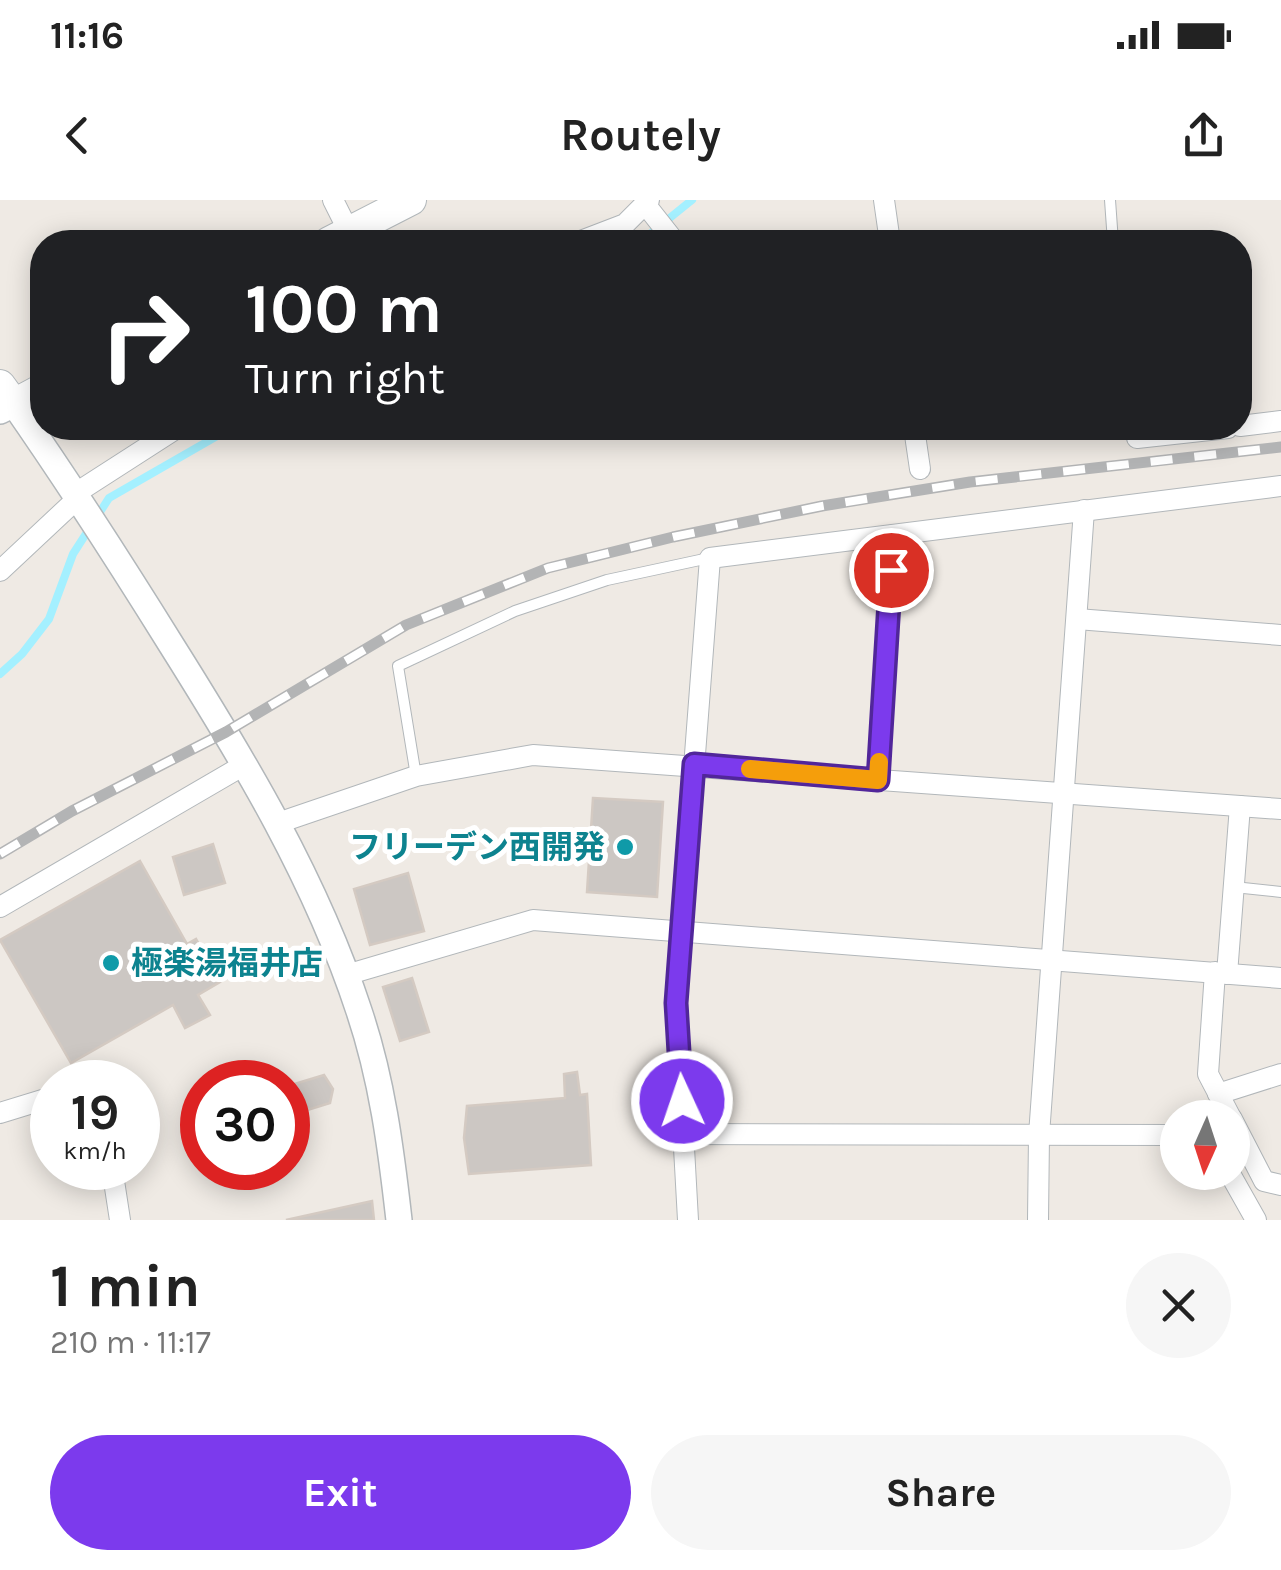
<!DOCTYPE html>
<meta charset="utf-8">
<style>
body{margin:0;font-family:Karla,"Noto Sans JP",sans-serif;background:#f6f6f6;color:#222;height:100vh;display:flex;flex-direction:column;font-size:38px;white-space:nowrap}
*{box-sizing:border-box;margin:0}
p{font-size:32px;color:#767676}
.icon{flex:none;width:55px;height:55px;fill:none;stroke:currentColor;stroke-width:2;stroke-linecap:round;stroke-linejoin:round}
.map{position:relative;height:1020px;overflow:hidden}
.sheet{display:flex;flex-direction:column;background:#fff;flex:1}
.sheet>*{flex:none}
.top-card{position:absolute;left:30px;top:30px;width:1222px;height:210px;border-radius:40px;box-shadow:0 5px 25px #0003;background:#202124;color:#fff;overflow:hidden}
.needle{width:65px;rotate:183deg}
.fabs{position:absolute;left:1160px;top:900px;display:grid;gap:20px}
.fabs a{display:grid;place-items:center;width:90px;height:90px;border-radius:50%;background:#fff;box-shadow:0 5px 25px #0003;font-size:50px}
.speed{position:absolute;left:30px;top:860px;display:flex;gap:20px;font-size:50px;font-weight:700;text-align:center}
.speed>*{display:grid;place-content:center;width:130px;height:130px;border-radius:50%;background:#fff;box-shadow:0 5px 25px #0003;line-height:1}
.speed small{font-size:25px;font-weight:400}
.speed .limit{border:15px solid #d22;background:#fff;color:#111}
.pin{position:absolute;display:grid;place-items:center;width:85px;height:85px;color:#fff;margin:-42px;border:5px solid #fff;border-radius:50%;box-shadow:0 2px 10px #0007}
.me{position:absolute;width:110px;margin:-55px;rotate:357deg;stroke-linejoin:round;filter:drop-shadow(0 0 8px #0008)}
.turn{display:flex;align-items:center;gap:35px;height:210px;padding:0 50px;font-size:45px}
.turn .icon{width:130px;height:130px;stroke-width:2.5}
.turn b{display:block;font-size:70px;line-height:85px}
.round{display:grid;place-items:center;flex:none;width:105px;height:105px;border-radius:52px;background:#f6f6f6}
.overview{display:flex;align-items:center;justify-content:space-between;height:170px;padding:0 50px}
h1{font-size:60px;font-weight:700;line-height:75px}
.action{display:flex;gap:20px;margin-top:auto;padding:20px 50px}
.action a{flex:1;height:115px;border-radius:60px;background:#7c3aed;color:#fff;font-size:40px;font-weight:700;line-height:115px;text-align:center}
.action a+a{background:#f6f6f6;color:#222}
.status{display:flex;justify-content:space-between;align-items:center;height:70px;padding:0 50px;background:#fff;direction:ltr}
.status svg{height:28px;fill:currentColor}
header{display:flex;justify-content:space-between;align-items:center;height:130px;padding:0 50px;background:#fff;font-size:45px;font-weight:700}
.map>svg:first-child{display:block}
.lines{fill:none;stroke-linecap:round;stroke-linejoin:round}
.stream{stroke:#a4f0ff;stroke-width:8}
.building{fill:#ccc7c3;stroke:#d4cac2;stroke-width:2.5}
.service-casing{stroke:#b2b7ba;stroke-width:12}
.minor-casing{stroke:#b2b7ba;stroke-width:22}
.tertiary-casing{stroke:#b2b7ba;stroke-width:28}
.secondary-casing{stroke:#b3b9bc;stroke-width:32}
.service{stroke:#fff;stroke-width:10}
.minor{stroke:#fff;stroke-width:20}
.tertiary{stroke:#fff;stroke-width:25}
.secondary{stroke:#fff;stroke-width:30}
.rail-casing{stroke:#b3b4b5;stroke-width:11}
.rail{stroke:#fff;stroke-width:8;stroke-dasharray:22;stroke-linecap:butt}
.route-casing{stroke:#51269a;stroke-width:25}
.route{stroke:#7c3aed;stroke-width:18}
.slow{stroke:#f59e0b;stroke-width:18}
.culture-dot{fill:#0f9aa8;stroke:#fff;stroke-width:4}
.labels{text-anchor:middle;stroke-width:10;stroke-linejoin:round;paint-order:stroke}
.culture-label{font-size:32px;font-weight:bold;fill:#0d838f;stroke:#fff;text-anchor:end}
</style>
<div class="status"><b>11:16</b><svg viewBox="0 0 49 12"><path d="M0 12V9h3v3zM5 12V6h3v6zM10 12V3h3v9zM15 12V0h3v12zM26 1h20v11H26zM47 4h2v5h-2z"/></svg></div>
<header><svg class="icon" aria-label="back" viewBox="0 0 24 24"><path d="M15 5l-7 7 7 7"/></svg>Routely<svg class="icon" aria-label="share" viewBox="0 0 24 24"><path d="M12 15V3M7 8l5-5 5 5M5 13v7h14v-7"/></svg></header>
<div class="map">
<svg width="1281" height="1020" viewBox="0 0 1281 1020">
<rect width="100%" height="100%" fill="#efeae4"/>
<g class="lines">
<g class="stream">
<polyline points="640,42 692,0"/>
<polyline points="0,474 22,454 49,419 73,354 109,298 231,228"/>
</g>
</g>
<g class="building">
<polygon points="593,598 663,602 657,697 587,692"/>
<polygon points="213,644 225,683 184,695 173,657"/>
<polygon points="140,661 187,744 196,739 220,782 198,795 210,815 185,828 173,805 71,863 0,740"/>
<polygon points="408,673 424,731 370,745 354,689"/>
<polygon points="412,778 429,832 400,841 383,787"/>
<polygon points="577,872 580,895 587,894 591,965 469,974 464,938 467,906 565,898 564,874"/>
<polygon points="324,875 333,889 330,903 288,916 288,886"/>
<polygon points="372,1001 374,1020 286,1020"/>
</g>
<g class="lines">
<g class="service-casing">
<g id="service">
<polyline points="1110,0 1113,42"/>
<polyline points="416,576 398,466 515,411 607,380 709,358"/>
<polyline points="1234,687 1281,692"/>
</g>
</g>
<g class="minor-casing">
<g id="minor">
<polyline points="333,0 349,32"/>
<polyline points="884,0 890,42"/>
<polyline points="645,4 675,42"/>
<polyline points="578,42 625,24 649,0"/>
<polyline points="1240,226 1281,221"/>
<polyline points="914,228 920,269"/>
<polyline points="1136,228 1137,238 1228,228"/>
<polyline points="76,293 177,228"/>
<polyline points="0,371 79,297"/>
<polyline points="1077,419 1281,435"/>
<polyline points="878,580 893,335"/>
<polyline points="278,623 416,576 533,555 1281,609"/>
<polyline points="0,707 244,565"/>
<polyline points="1215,772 1208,874 1231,918"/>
<polyline points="1227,774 1240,606"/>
<polyline points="346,775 533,720 1281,778"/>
<polyline points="1218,894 1281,874"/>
<polyline points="0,913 52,897"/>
<polyline points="1232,919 1264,981 1281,985"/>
<polyline points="683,934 1178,935"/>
<polyline points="112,968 120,1020"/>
<polyline points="1229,972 1256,1020"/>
<polyline points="688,1020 676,803 710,358 1281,286"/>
<polyline points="1038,1020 1039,935 1084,310"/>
</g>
</g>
<g class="tertiary-casing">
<path id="tertiary" d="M 0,211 L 14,204 C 69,283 121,364 172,446 C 245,562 316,680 359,811 C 382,879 391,949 399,1020"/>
</g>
<g class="secondary-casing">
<g id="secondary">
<polyline points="329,42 411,0"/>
<polyline points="0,185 14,204 42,189"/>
</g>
</g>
<use href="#service" class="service"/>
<use href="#minor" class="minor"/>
<use href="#tertiary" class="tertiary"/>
<use href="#secondary" class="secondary"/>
<g class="rail-casing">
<polyline id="rail" points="0,654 72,611 226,532 406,425 548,368 673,337 822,306 970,282 1281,247"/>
</g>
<use href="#rail" class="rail"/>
</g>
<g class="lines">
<g class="route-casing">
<polyline id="route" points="682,901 676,803 694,564 878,580 891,370"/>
</g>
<use href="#route" class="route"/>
<polyline class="slow" points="750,569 878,580 879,562"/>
</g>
<g class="culture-dot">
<circle cx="625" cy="647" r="10"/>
<circle cx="111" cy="763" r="10"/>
</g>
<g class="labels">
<g class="culture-label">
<text x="605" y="658">フリーデン西開発</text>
<text x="131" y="774" text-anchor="start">極楽湯福井店</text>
</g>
</g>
</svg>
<div class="fabs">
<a><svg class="needle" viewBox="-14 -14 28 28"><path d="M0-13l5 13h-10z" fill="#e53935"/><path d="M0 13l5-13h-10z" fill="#767676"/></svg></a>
</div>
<div class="speed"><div>19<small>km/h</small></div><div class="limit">30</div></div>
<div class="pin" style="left:891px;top:370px;background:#d93025"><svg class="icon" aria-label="arrive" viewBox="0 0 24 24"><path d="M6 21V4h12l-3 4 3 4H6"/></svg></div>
<svg class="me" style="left:682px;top:901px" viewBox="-20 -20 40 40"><circle r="17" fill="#7c3aed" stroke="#fff" stroke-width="3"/><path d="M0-11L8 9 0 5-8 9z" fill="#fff"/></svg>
<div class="top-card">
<div class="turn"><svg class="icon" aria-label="right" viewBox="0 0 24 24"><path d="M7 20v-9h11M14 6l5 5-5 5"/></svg><div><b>100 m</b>Turn right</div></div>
</div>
</div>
<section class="sheet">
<div class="overview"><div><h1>1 min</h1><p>210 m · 11:17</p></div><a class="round"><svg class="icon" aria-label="close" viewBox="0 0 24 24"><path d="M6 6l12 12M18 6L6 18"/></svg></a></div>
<div class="action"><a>Exit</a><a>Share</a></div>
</section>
